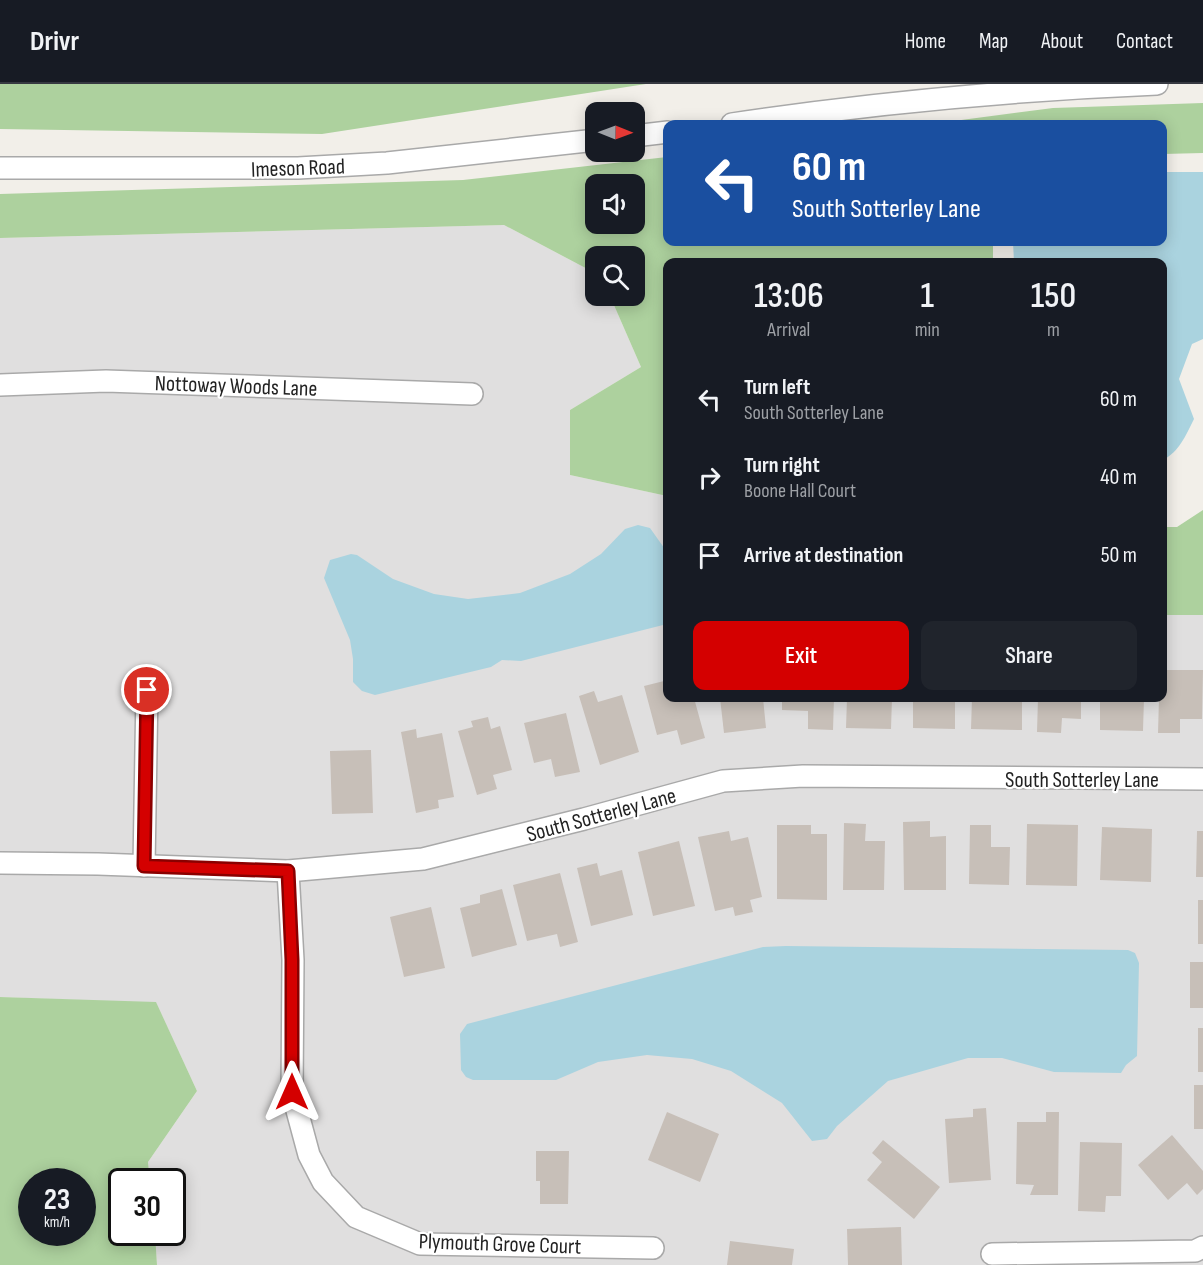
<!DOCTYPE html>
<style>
body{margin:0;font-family:"Sofia Sans Condensed",sans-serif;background:#20242c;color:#f1f3f6;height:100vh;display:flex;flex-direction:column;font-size:22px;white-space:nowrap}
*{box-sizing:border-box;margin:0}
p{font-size:20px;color:#9ea1a6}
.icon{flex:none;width:33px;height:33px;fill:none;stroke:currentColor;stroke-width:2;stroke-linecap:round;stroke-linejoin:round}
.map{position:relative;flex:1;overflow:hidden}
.details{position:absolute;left:663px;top:174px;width:504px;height:444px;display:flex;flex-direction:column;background:#171b24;border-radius:12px;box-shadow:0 3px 15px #0003}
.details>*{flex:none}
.banner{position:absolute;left:663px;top:36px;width:504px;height:126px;border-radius:12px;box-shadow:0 3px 15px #0003;background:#1a4fa0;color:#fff;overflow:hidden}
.needle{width:39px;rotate:91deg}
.buttons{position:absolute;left:585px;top:18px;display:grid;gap:12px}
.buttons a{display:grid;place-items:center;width:60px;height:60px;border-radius:12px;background:#171b24;box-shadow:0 3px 15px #0003;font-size:30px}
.speed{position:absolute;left:18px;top:1084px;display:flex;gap:12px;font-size:30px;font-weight:700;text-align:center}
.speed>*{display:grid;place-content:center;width:78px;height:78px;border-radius:50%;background:#171b24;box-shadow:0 3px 15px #0003;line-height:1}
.speed small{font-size:15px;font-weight:400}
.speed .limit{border:3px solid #111;border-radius:9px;background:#fff;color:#111}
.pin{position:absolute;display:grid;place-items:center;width:51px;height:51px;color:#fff;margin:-26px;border:3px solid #fff;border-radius:50%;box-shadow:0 2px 6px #0007}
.me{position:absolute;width:66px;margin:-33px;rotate:0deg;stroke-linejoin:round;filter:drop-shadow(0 0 4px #0008)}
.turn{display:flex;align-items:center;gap:21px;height:126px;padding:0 30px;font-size:27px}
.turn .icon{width:78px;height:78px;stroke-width:2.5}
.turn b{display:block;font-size:42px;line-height:51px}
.eta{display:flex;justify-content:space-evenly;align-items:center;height:102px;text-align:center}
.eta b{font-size:36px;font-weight:600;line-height:42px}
.primary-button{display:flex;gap:12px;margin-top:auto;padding:12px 30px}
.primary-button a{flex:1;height:69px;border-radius:12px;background:#d40000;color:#fff;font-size:24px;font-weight:600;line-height:69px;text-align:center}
.primary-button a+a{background:#20242c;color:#f1f3f6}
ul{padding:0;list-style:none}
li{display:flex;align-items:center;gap:18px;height:78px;padding:0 30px}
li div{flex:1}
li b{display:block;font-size:22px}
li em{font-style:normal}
header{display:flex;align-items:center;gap:36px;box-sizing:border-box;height:84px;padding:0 30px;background:#171b24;border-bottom:2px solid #363941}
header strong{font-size:28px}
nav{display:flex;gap:33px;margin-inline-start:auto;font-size:21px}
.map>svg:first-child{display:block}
.residential{fill:#e0dfdf}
.forest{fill:#add19e;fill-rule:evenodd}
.water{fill:#aad3df}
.building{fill:#c7bfb8}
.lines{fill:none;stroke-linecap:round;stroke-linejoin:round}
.street-casing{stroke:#a9a9a9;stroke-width:24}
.street{stroke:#fff;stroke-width:21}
.route-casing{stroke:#8a0000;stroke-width:15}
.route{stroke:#d40000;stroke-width:10}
.labels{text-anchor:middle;stroke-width:4.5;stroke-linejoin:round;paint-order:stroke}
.street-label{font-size:22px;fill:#222;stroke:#fff}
</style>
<header>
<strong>Drivr</strong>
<nav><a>Home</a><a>Map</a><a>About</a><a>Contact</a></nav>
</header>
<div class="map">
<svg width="1203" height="1181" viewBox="0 0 1203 1181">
<rect width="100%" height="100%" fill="#f2efe9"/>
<polygon class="residential" points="504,141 595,189 596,212 610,212 641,283 570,326 570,391 667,412 668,614 1162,614 1163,531 1203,531 1203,1181 157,1181 155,1149 172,1149 172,1098 150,1098 148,1078 197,1007 156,919 0,913 0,154"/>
<g class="forest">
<polygon points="0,0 646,0 322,50 0,45"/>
<polygon points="1203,19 1203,69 1163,70 1162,40 931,40 1053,24"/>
<path d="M 667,73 L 668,158 L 993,158 L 993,178 L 668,178 L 667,412 L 570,391 L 570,326 L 641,283 L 610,212 L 634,212 L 634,172 L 596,172 L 595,189 L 504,141 L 0,154 L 0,110 L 463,96 ZM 596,100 L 634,100 L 634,140 L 596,140 Z"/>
<polygon points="1203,426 1203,531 1163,531 1163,443 1177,443"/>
<path d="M 0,913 L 156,918 L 197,1007 L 148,1078 L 150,1098 L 122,1098 L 122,1149 L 155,1149 L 157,1181 L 0,1181 ZM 32,1098 L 82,1098 L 82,1149 L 32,1149 Z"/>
</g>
<g class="water">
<path d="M 1163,88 L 1203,88 L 1203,255 L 1192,260 L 1179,295 L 1194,335 C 1186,351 1179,368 1163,376 L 1162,178 L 1014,178 L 1013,158 L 1162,158 Z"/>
<polygon points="638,441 650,444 667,468 667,540 521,577 502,576 491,583 375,611 362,607 353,598 353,575 350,556 324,494 330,476 351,470 357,471 393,495 434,510 468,515 520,509 570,490 601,470 625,445"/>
<polygon points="786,862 1128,866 1135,869 1139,879 1137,972 1126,981 1121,989 1054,988 1002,974 968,974 888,997 837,1042 827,1055 812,1057 782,1019 731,987 692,975 647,971 598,978 556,996 473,996 466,993 461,986 460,950 467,940 763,863"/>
</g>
<g class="building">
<polygon points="1162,586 1203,586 1202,635 1180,635 1180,649 1158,649 1159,614 1162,614"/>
<polygon points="668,596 668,614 694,614 705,654 681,661 677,646 657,651 644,602"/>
<polygon points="594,607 598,618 622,611 639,668 600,681 579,612"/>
<polygon points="720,614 763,614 766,644 724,649"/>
<polygon points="782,614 834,614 833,646 808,645 808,627 782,626"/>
<polygon points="847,614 892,614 891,645 846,644"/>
<polygon points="913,614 955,614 955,645 913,644"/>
<polygon points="972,614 1022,614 1022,646 971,645"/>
<polygon points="1038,614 1081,614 1081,635 1062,634 1061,649 1037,648"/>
<polygon points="1100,614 1144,614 1143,647 1100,646"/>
<polygon points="566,629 580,688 555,693 551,675 534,679 524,639"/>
<polygon points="488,633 491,645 500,642 512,686 493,691 497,705 477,711 458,647 473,643 471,637"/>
<polygon points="416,645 417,654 442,649 454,713 438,716 439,724 416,729 401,648"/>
<polygon points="371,666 373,729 332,730 330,667"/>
<polygon points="930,737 930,753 946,752 946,806 904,806 903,738"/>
<polygon points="844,739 866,740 865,757 885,757 884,806 843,806"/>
<polygon points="1027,740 1078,741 1077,802 1026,801"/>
<polygon points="777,741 811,741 811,750 827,750 827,816 777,815"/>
<polygon points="970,741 991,741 991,763 1010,763 1009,801 969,800"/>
<polygon points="1102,743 1152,745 1151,798 1100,796"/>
<polygon points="729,747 731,757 748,753 762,813 750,816 753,828 735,832 733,823 715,827 698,753"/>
<polygon points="1197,747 1203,747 1203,793 1196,793"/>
<polygon points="679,757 695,822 653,832 638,768"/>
<polygon points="597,779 600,792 622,786 633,831 591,842 577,784"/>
<polygon points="560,789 578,858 560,863 557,850 527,857 513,801"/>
<polygon points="502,805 517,861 472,873 460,824 480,819 480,811"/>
<rect x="1198" y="816" width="5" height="44"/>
<polygon points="431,823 445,884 404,893 390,833"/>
<rect x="1190" y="878" width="13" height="46"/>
<rect x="1198" y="944" width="5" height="44"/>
<rect x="1194" y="1001" width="9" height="44"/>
<polygon points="986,1024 991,1096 949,1099 945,1035 973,1033 973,1025"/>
<polygon points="667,1028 719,1050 700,1098 648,1076"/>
<polygon points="1046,1028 1059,1028 1058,1111 1030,1111 1034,1101 1016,1100 1017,1038 1046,1038"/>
<polygon points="1172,1051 1203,1087 1203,1105 1197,1111 1187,1099 1168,1116 1138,1081"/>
<polygon points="883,1056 940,1103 914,1135 867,1096 882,1078 872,1069"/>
<polygon points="1080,1058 1122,1059 1121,1112 1106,1112 1105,1128 1078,1127"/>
<polygon points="536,1067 569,1067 568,1120 540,1120 540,1097 536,1097"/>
<polygon points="901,1143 902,1181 848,1181 847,1145"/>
<polygon points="730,1157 794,1165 792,1181 727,1181"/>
</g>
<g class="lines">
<g class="street-casing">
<g id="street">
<path d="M 732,40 C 873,19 1014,6 1157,0"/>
<polyline points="634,52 668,48"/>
<polyline points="0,84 298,84 387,79 596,56"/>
<polyline points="0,301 106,297 472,310"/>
<polyline points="0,779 98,780 288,787 423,775 584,735 723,697 803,692 1203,695"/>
<polyline points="144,782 147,606"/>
<polyline points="288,787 293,876 292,1008 309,1071 323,1098 356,1133 420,1160 653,1164"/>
<polyline points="992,1170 1195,1167 1203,1163"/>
</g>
</g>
<use href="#street" class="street"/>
</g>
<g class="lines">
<g class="route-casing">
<polyline id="route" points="147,606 144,782 288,787 292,876 292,1008"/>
</g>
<use href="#route" class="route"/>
</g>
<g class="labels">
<g class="street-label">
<text transform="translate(298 83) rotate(-2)" y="8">Imeson Road</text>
<text transform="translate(236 301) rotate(2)" y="8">Nottoway Woods Lane</text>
<text x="1082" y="703">South Sotterley Lane</text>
<text transform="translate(601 730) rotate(-15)" y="8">South Sotterley Lane</text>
<text transform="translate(500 1159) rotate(2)" y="8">Plymouth Grove Court</text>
</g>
</g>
</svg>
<div class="buttons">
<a><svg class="needle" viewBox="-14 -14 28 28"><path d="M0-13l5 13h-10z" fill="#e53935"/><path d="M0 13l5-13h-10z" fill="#9ea1a6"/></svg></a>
<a><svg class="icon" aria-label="sound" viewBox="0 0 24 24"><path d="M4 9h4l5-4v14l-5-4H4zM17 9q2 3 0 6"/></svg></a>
<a><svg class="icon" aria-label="search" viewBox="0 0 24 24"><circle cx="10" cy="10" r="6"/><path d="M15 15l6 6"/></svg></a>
</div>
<div class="speed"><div>23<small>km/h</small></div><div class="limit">30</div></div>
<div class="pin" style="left:147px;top:606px;background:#d93025"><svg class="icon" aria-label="arrive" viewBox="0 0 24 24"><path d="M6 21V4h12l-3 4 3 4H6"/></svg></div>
<svg class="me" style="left:292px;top:1008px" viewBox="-20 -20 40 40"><path d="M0-17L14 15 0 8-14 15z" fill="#d40000" stroke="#fff" stroke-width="4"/></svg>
<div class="banner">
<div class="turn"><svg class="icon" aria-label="left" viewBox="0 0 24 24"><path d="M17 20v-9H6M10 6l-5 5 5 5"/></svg><div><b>60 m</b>South Sotterley Lane</div></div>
</div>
<section class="details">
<div class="eta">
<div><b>13:06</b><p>Arrival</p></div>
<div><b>1</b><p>min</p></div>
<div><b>150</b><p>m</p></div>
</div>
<ul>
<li><svg class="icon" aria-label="left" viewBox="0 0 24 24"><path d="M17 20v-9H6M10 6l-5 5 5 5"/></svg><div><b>Turn left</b><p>South Sotterley Lane</p></div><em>60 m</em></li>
<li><svg class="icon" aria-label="right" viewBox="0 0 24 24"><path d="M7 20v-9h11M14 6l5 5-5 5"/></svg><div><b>Turn right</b><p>Boone Hall Court</p></div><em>40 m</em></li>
<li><svg class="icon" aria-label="arrive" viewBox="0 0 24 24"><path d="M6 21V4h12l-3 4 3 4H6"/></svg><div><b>Arrive at destination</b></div><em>50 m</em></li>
</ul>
<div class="primary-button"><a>Exit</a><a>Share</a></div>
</section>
</div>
